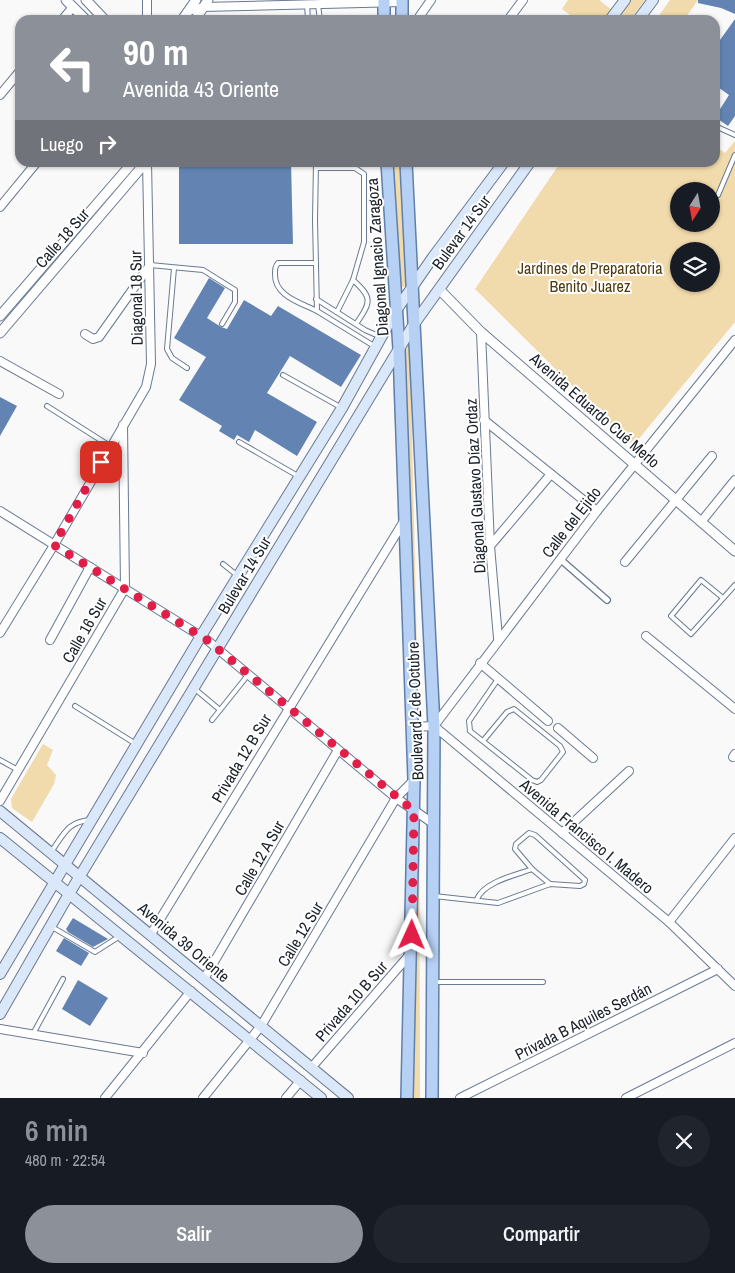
<!DOCTYPE html>
<html lang="es">
<meta charset="utf-8">
<style>
body{margin:0;font-family:"Archivo Narrow",sans-serif;background:#20242c;color:#f1f3f6;height:100vh;display:flex;flex-direction:column;font-size:19px;white-space:nowrap}
*{box-sizing:border-box;margin:0}
p{font-size:16px;color:#9ea1a6}
.icon{flex:none;width:28px;height:28px;fill:none;stroke:currentColor;stroke-width:2;stroke-linecap:round;stroke-linejoin:round}
.map{position:relative;height:1098px;overflow:hidden}
.panel{display:flex;flex-direction:column;background:#171b24;flex:1}
.panel>*{flex:none}
.top-card{position:absolute;left:15px;top:15px;width:705px;height:152px;border-radius:15px;box-shadow:0 1px 4px #0004;background:#8c9099;color:#fff;overflow:hidden}
.needle{width:32px;rotate:191deg}
.fabs{position:absolute;left:670px;top:182px;display:grid;gap:10px}
.fabs a{display:grid;place-items:center;width:50px;height:50px;border-radius:50%;background:#171b24;box-shadow:0 1px 4px #0004;font-size:25px}
.pin{position:absolute;display:grid;place-items:center;width:42px;height:42px;color:#fff;margin:-21px;border-radius:10px;box-shadow:0 2px 8px #0006}
.me{position:absolute;width:55px;margin:-28px;rotate:1deg;stroke-linejoin:round;filter:drop-shadow(0 0 4px #0008)}
.turn{display:flex;align-items:center;gap:18px;height:105px;padding:0 25px;font-size:22px}
.turn .icon{width:65px;height:65px;stroke-width:2.5}
.turn b{display:block;font-size:35px;line-height:42px}
.then{display:flex;align-items:center;height:48px;padding:0 25px;background:#0003;gap:10px;font-size:19px}
.round{display:grid;place-items:center;flex:none;width:52px;height:52px;border-radius:26px;background:#20242c}
.summary{display:flex;align-items:center;justify-content:space-between;height:85px;padding:0 25px}
h1{font-size:30px;font-weight:600;line-height:38px;color:#8c9099}
.action{display:flex;gap:10px;margin-top:auto;padding:10px 25px}
.action a{flex:1;height:58px;border-radius:30px;background:#8c9099;color:#fff;font-size:20px;font-weight:600;line-height:58px;text-align:center}
.action a+a{background:#20242c;color:#f1f3f6}
.map>svg:first-child{display:block}
.green{fill:#f1daab;fill-rule:evenodd}
.building{fill:#6384b3}
.lines{fill:none;stroke-linecap:round;stroke-linejoin:round}
.service-casing{stroke:#697a92;stroke-width:6}
.pedestrian-casing{stroke:#697a92;stroke-width:8}
.minor-casing{stroke:#697a92;stroke-width:10}
.tertiary-casing{stroke:#697a92;stroke-width:11}
.secondary-casing{stroke:#697a92;stroke-width:12}
.primary-casing{stroke:#607fa9;stroke-width:14}
.service{stroke:#fff;stroke-width:4}
.pedestrian{stroke:#fff;stroke-width:5.5}
.minor{stroke:#fff;stroke-width:8}
.tertiary{stroke:#fff;stroke-width:9}
.secondary{stroke:#dbe8fa;stroke-width:10}
.primary{stroke:#b7d1f5;stroke-width:11}
.route{stroke:#e11d48;stroke-width:9;stroke-dasharray:0 16.2}
.labels{text-anchor:middle;stroke-width:4;stroke-linejoin:round;paint-order:stroke}
.street-label{font-size:16px;fill:#192029;stroke:#fff}
.park-label{font-size:16px;fill:#4e3b0d;stroke:#fff}
</style>
<div class="map">
<svg width="735" height="1098" viewBox="0 0 735 1098">
<rect width="100%" height="100%" fill="#f9f9f9"/>
<g class="green">
<polygon points="568,0 599,0 612,10 604,20 577,20 562,9"/>
<polygon points="631,0 645,0 630,20 616,20"/>
<polygon points="670,0 698,0 684,20 656,20"/>
<path d="M 735,141 L 735,322 L 633,446 L 475,289 L 560,163 L 715,162 L 715,146 L 725,153 ZM 679,191 L 711,191 L 711,224 L 679,224 ZM 679,251 L 711,251 L 711,284 L 679,284 Z"/>
<polygon points="393,163 404,163 407,285 398,289"/>
<polygon points="410,342 418,701 407,701 393,385 395,359"/>
<polygon points="407,720 419,720 420,1098 409,1098"/>
<polygon points="43,744 53,750 47,765 56,775 54,784 32,822 12,808 11,799"/>
</g>
<g class="building">
<polygon points="698,0 735,0 735,14 721,8 698,3"/>
<polygon points="735,19 735,116 728,126 715,117 729,95 715,85 715,47"/>
<polygon points="179,162 291,162 293,244 179,244"/>
<polygon points="209,278 225,288 207,318 221,327 227,329 244,300 271,316 278,306 361,355 341,387 290,356 267,393 317,422 297,456 255,430 249,442 237,435 234,440 219,431 222,426 179,400 206,357 174,338"/>
<polygon points="0,397 17,406 0,436"/>
<polygon points="73,918 108,939 93,947 68,932 66,929"/>
<polygon points="64,938 89,953 81,966 56,951"/>
<polygon points="78,980 108,998 90,1026 62,1009"/>
</g>
<g class="lines">
<g class="service-casing">
<g id="service">
<polyline points="307,4 308,20"/>
<polyline points="318,5 320,20"/>
<polyline points="715,126 735,135"/>
<polyline points="316,162 315,220 317,311 374,346"/>
<polyline points="316,168 355,168 364,174 364,242 353,280 337,312"/>
<polyline points="718,195 735,155"/>
<path d="M 315,263 L 278,263 C 275,267 275,269 275,274 C 274,296 301,303 317,311"/>
<polyline points="150,265 203,270 235,290 235,302 222,324"/>
<polyline points="174,268 167,349 172,358 187,368"/>
<path d="M 353,280 C 373,298 371,302 356,324"/>
<polyline points="316,299 365,330 381,337"/>
<polyline points="283,375 342,408"/>
<polyline points="47,406 110,446"/>
<polyline points="239,442 298,476"/>
<polyline points="223,564 238,576"/>
<polyline points="723,598 701,580 671,616 691,634 735,585"/>
<polyline points="195,689 220,710"/>
<polyline points="75,706 136,744"/>
<polyline points="212,720 248,675"/>
<polyline points="483,741 507,712 514,709 560,746 563,752 541,780 537,782 532,780 470,731 469,721 498,679"/>
<polyline points="0,760 18,770"/>
<path d="M 51,852 C 64,834 68,821 91,820"/>
<polyline points="532,869 550,884"/>
<path d="M 434,896 L 498,903 L 550,884 L 580,886 L 584,884 L 585,880 L 535,835 L 529,833 L 516,844 L 515,849 L 532,869 C 516,875 484,882 477,899"/>
<polyline points="52,927 95,952 120,936"/>
<polyline points="435,982 543,982"/>
<polyline points="33,1034 63,979"/>
</g>
</g>
<g class="pedestrian-casing">
<polyline id="pedestrian" points="560,559 607,600"/>
</g>
<g class="minor-casing">
<g id="minor">
<polyline points="147,0 147,20"/>
<polyline points="189,11 203,7 402,2"/>
<polyline points="62,20 73,7"/>
<polyline points="417,20 431,0"/>
<polyline points="508,20 523,0"/>
<polyline points="0,95 20,71"/>
<polyline points="0,207 37,162"/>
<polyline points="481,332 490,546 498,638"/>
<polyline points="85,334 93,339 99,337 150,265"/>
<polyline points="0,361 59,394"/>
<polyline points="484,420 597,511"/>
<polyline points="0,511 207,640 396,798 434,824"/>
<polyline points="701,522 735,480"/>
<polyline points="490,546 551,474"/>
<polyline points="625,562 712,456"/>
<polyline points="0,633 54,545 146,387 151,364 147,162"/>
<polyline points="646,636 735,709"/>
<polyline points="50,640 90,567"/>
<polyline points="480,663 548,721"/>
<polyline points="434,726 597,511 735,340"/>
<polyline points="412,727 434,726 669,922 735,986"/>
<polyline points="558,728 593,758"/>
<polyline points="733,757 735,754"/>
<polyline points="0,801 125,588 123,425"/>
<polyline points="562,833 629,771"/>
<polyline points="669,922 735,838"/>
<polyline points="151,934 404,521"/>
<polyline points="204,979 338,750"/>
<polyline points="0,1029 143,1053"/>
<polyline points="312,1067 411,953"/>
<polyline points="105,1098 191,991"/>
<polyline points="203,1098 261,1026 396,798 414,780"/>
<polyline points="286,1098 301,1080"/>
<polyline points="460,1098 718,969"/>
<polyline points="626,1098 735,1043"/>
</g>
</g>
<g class="tertiary-casing">
<g id="tertiary">
<polyline points="66,0 86,20"/>
<polyline points="86,0 105,20"/>
<polyline points="182,20 196,0"/>
<polyline points="195,20 208,0"/>
<polyline points="439,289 481,332 735,551"/>
<polyline points="0,316 133,162"/>
<polyline points="0,333 146,162"/>
</g>
</g>
<g class="secondary-casing">
<g id="secondary">
<polyline points="610,20 625,0"/>
<polyline points="638,20 653,0"/>
<polyline points="0,811 348,1098"/>
<polyline points="0,838 321,1098"/>
<polyline points="0,974 201,636 342,408 395,312 433,257 504,162"/>
<polyline points="0,1014 69,894 414,324 530,162"/>
</g>
</g>
<g class="primary-casing">
<g id="primary">
<polyline points="384,0 384,20"/>
<polyline points="402,0 402,20"/>
<polyline points="387,162 399,349 414,780 407,1098"/>
<polyline points="406,162 434,726 432,1098"/>
</g>
</g>
<use href="#service" class="service"/>
<use href="#pedestrian" class="pedestrian"/>
<use href="#minor" class="minor"/>
<use href="#tertiary" class="tertiary"/>
<use href="#secondary" class="secondary"/>
<use href="#primary" class="primary"/>
</g>
<g class="lines">
<polyline class="route" points="101,462 54,545 207,640 414,811 412,935"/>
</g>
<g class="labels">
<g class="street-label">
<text transform="translate(461 232) rotate(-54)" y="6">Bulevar 14 Sur</text>
<text transform="translate(62 238) rotate(-49)" y="6">Calle 18 Sur</text>
<text transform="translate(377 257) rotate(-94)" y="6">Diagonal Ignacio Zaragoza</text>
<text transform="translate(136 298) rotate(-91)" y="6">Diagonal 18 Sur</text>
<text transform="translate(595 410) rotate(41)" y="6">Avenida Eduardo Cué Merlo</text>
<text transform="translate(475 486) rotate(-93)" y="6">Diagonal Gustavo Díaz Ordaz</text>
<text transform="translate(571 522) rotate(-52)" y="6">Calle del Ejido</text>
<text transform="translate(244 575) rotate(-59)" y="6">Bulevar 14 Sur</text>
<text transform="translate(84 630) rotate(-60)" y="6">Calle 16 Sur</text>
<text transform="translate(415 711) rotate(-92)" y="6">Boulevard 2 de Octubre</text>
<text transform="translate(241 758) rotate(-59)" y="6">Privada 12 B Sur</text>
<text transform="translate(587 836) rotate(40)" y="6">Avenida Francisco I. Madero</text>
<text transform="translate(259 858) rotate(-60)" y="6">Calle 12 A Sur</text>
<text transform="translate(300 934) rotate(-59)" y="6">Calle 12 Sur</text>
<text transform="translate(184 942) rotate(40)" y="6">Avenida 39 Oriente</text>
<text transform="translate(351 1001) rotate(-49)" y="6">Privada 10 B Sur</text>
<text transform="translate(583 1021) rotate(-27)" y="6">Privada B Aquiles Serdán</text>
</g>
<g class="park-label">
<text x="590" y="274">Jardines de Preparatoria<tspan x="590" dy="18">Benito Juarez</tspan></text>
</g>
</g>
</svg>
<div class="fabs">
<a><svg class="needle" viewBox="-14 -14 28 28"><path d="M0-13l5 13h-10z" fill="#e53935"/><path d="M0 13l5-13h-10z" fill="#9ea1a6"/></svg></a>
<a><svg class="icon" aria-label="layers" viewBox="0 0 24 24"><path d="M12 4l9 5-9 5-9-5zM3 14l9 5 9-5"/></svg></a>
</div>
<div class="pin" style="left:101px;top:462px;background:#d93025"><svg class="icon" aria-label="arrive" viewBox="0 0 24 24"><path d="M6 21V4h12l-3 4 3 4H6"/></svg></div>
<svg class="me" style="left:412px;top:935px" viewBox="-20 -20 40 40"><path d="M0-17L14 15 0 8-14 15z" fill="#e11d48" stroke="#fff" stroke-width="4"/></svg>
<div class="top-card">
<div class="turn"><svg class="icon" aria-label="left" viewBox="0 0 24 24"><path d="M17 20v-9H6M10 6l-5 5 5 5"/></svg><div><b>90 m</b>Avenida 43 Oriente</div></div>
<div class="then">Luego<svg class="icon" aria-label="right" viewBox="0 0 24 24"><path d="M7 20v-9h11M14 6l5 5-5 5"/></svg></div>
</div>
</div>
<section class="panel">
<div class="summary"><div><h1>6 min</h1><p>480 m · 22:54</p></div><a class="round"><svg class="icon" aria-label="close" viewBox="0 0 24 24"><path d="M6 6l12 12M18 6L6 18"/></svg></a></div>
<div class="action"><a>Salir</a><a>Compartir</a></div>
</section>
